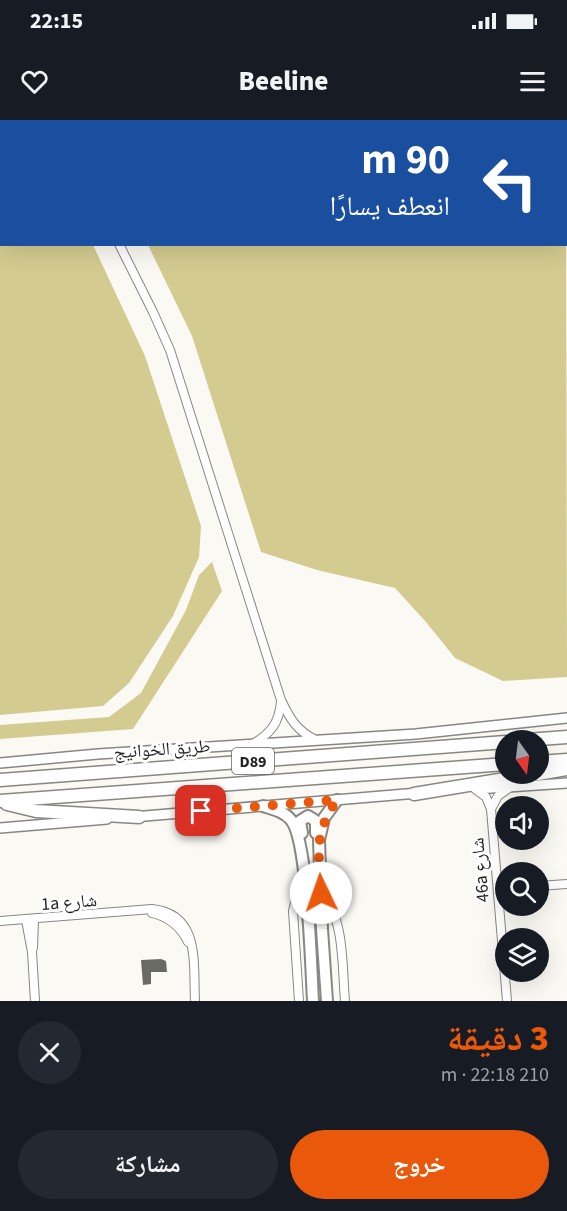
<!DOCTYPE html>
<html lang="ar">
<meta charset="utf-8">
<style>
body{margin:0;font-family:"Source Sans 3","Noto Naskh Arabic",sans-serif;background:#242831;color:#f1f3f6;direction:rtl;height:100vh;display:flex;flex-direction:column;font-size:22px;white-space:nowrap}
*{box-sizing:border-box;margin:0}
p{font-size:20px;color:#9ea1a6}
.icon{flex:none;width:33px;height:33px;fill:none;stroke:currentColor;stroke-width:2;stroke-linecap:round;stroke-linejoin:round}
.map{position:relative;height:881px;overflow:hidden;direction:ltr}
.side{display:flex;flex-direction:column;background:#171b24;flex:1}
.side>*{flex:none}
.guide{position:absolute;left:0px;top:0px;width:567px;height:126px;box-shadow:0 6px 24px #0002;direction:rtl;background:#1a4fa0;color:#fff;overflow:hidden}
.needle{width:39px;rotate:166deg}
.buttons{position:absolute;left:495px;top:610px;display:grid;gap:12px}
.buttons a{display:grid;place-items:center;width:54px;height:54px;border-radius:50%;background:#171b24;box-shadow:0 6px 24px #0002;font-size:30px}
.pin{position:absolute;display:grid;place-items:center;width:51px;height:51px;color:#fff;margin:-26px;border-radius:12px;box-shadow:0 3px 9px #0006}
.me{position:absolute;width:66px;margin:-33px;rotate:357deg;stroke-linejoin:round;filter:drop-shadow(0 0 4px #0008)}
.turn{display:flex;align-items:center;gap:21px;height:126px;padding:0 18px;font-size:27px}
.turn .icon{width:78px;height:78px;stroke-width:2.5}
.turn b{display:block;font-size:42px;line-height:51px}
.round{display:grid;place-items:center;flex:none;width:63px;height:63px;border-radius:32px;background:#242831}
.summary{display:flex;align-items:center;justify-content:space-between;height:102px;padding:0 18px}
h1{font-size:36px;font-weight:800;line-height:45px;color:#ea580c}
.action{display:flex;gap:12px;margin-top:auto;padding:12px 18px}
.action a{flex:1;height:69px;border-radius:36px;background:#ea580c;color:#fff;font-size:24px;font-weight:800;line-height:69px;text-align:center}
.action a+a{background:#242831;color:#f1f3f6}
.status{display:flex;justify-content:space-between;align-items:center;height:42px;padding:0 30px;background:#171b24;direction:ltr}
.status svg{height:16px;fill:currentColor}
header{display:flex;justify-content:space-between;align-items:center;height:78px;padding:0 18px;background:#171b24;font-size:27px;font-weight:800}
.map>svg:first-child{display:block}
.green{fill:#d4cb90}
.building{fill:#6a6a65}
.lines{fill:none;stroke-linecap:round;stroke-linejoin:round}
.minor-casing{stroke:#888783;stroke-width:10}
.tertiary-casing{stroke:#888783;stroke-width:12}
.secondary-casing{stroke:#888783;stroke-width:14}
.trunk-casing{stroke:#888783;stroke-width:15}
.minor{stroke:#fff;stroke-width:8}
.tertiary{stroke:#fff;stroke-width:9}
.secondary{stroke:#fff;stroke-width:10}
.trunk{stroke:#fff;stroke-width:12}
.route{stroke:#ea580c;stroke-width:10;stroke-dasharray:0 18}
.labels{text-anchor:middle;stroke-width:6;stroke-linejoin:round;paint-order:stroke}
.shield{fill:#fff;stroke:#656564;stroke-width:1.5}
.shield-label{font-size:16px;font-weight:bold;fill:#232321}
.street-label{font-size:18px;fill:#232321;stroke:#fff}
</style>
<div class="status"><b>22:15</b><svg viewBox="0 0 49 12"><path d="M0 12V9h3v3zM5 12V6h3v6zM10 12V3h3v9zM15 12V0h3v12zM26 1h20v11H26zM47 4h2v5h-2z"/></svg></div>
<header><svg class="icon" aria-label="menu" viewBox="0 0 24 24"><path d="M4 6h16M4 12h16M4 18h16"/></svg>Beeline<svg class="icon" aria-label="heart" viewBox="0 0 24 24"><path d="M12 20l-8-8c-3-5 5-10 8-4 3-6 11-1 8 4z"/></svg></header>
<div class="map">
<svg width="567" height="881" viewBox="0 0 567 881">
<rect width="100%" height="100%" fill="#faf9f4"/>
<g class="green">
<polygon points="0,0 28,1 2,2 2,124 93,125 145,236 201,406 199,437 173,496 129,563 103,586 0,595"/>
<polygon points="84,0 545,0 545,1 85,2"/>
<polygon points="566,77 567,557 503,561 455,538 426,502 395,468 317,450 261,432 192,216 148,125 566,124"/>
<polygon points="212,442 222,471 133,609 0,619 0,605 109,597 141,573 186,490 199,455"/>
</g>
<polygon class="building" points="161,839 166,841 167,852 151,852 151,864 143,865 141,840"/>
<g class="lines">
<g class="minor-casing">
<g id="minor">
<polyline points="55,0 55,2"/>
<path d="M 119,124 L 153,192 L 170,230 L 281,580 C 290,599 297,611 316,620"/>
<path d="M 253,624 C 271,613 279,603 281,582"/>
<polyline points="475,669 486,677 491,689 507,881"/>
<polyline points="491,689 498,676 509,668"/>
<polyline points="538,766 567,764"/>
<path d="M 321,773 C 345,797 342,848 345,881"/>
<path d="M 152,793 C 169,797 181,807 188,822"/>
<polyline points="26,800 32,832 35,881"/>
<path d="M 0,801 L 152,789 C 201,794 193,844 195,881"/>
<polyline points="33,828 34,799"/>
<polyline points="299,881 293,791 296,779 305,764"/>
</g>
</g>
<g class="tertiary-casing">
<g id="tertiary">
<polyline points="0,643 98,634 416,614 567,598"/>
<polyline points="477,669 567,663"/>
<polyline points="133,697 418,673"/>
<polyline points="0,708 107,699"/>
</g>
</g>
<g class="secondary-casing">
<g id="secondary">
<path d="M 263,686 C 272,689 284,691 291,700 C 308,720 311,848 313,881"/>
<polyline points="302,713 300,701 308,696 316,701 316,713"/>
<polyline points="327,881 322,809 319,720 324,698 337,680"/>
</g>
</g>
<g class="trunk-casing">
<g id="trunk">
<polyline points="513,621 567,617"/>
<polyline points="538,642 567,640"/>
<polyline points="538,654 567,649"/>
<polyline points="0,660 506,622"/>
<polyline points="414,674 535,654"/>
<polyline points="0,681 506,644"/>
<polyline points="7,684 36,691 139,697"/>
</g>
</g>
<use href="#minor" class="minor"/>
<use href="#tertiary" class="tertiary"/>
<use href="#secondary" class="secondary"/>
<use href="#trunk" class="trunk"/>
</g>
<g class="lines">
<path class="route" d="M 201,691 L 337,680 C 313,715 319,733 321,773"/>
</g>
<g class="labels">
<rect class="shield" x="232" y="628" width="42" height="26" rx="4.5"/>
<g class="shield-label">
<text x="253" y="647">D89</text>
</g>
<g class="street-label">
<text transform="translate(162 629) rotate(-4)" y="6">طريق الخوانيج</text>
<text transform="translate(480 750) rotate(-95)" y="6">46a شارع</text>
<text transform="translate(69 782) rotate(-4)" y="6">1a شارع</text>
</g>
</g>
</svg>
<div class="buttons">
<a><svg class="needle" viewBox="-14 -14 28 28"><path d="M0-13l5 13h-10z" fill="#e53935"/><path d="M0 13l5-13h-10z" fill="#9ea1a6"/></svg></a>
<a><svg class="icon" aria-label="sound" viewBox="0 0 24 24"><path d="M4 9h4l5-4v14l-5-4H4zM17 9q2 3 0 6"/></svg></a>
<a><svg class="icon" aria-label="search" viewBox="0 0 24 24"><circle cx="10" cy="10" r="6"/><path d="M15 15l6 6"/></svg></a>
<a><svg class="icon" aria-label="layers" viewBox="0 0 24 24"><path d="M12 4l9 5-9 5-9-5zM3 14l9 5 9-5"/></svg></a>
</div>
<div class="pin" style="left:201px;top:691px;background:#d93025"><svg class="icon" aria-label="arrive" viewBox="0 0 24 24"><path d="M6 21V4h12l-3 4 3 4H6"/></svg></div>
<svg class="me" style="left:321px;top:773px" viewBox="-20 -20 40 40"><circle r="19" fill="#fff"/><path d="M0-13L10 11 0 6-10 11z" fill="#ea580c"/></svg>
<div class="guide">
<div class="turn"><svg class="icon" aria-label="left" viewBox="0 0 24 24"><path d="M17 20v-9H6M10 6l-5 5 5 5"/></svg><div><b>90 m</b>انعطف يسارًا</div></div>
</div>
</div>
<section class="side">
<div class="summary"><div><h1>3 دقيقة</h1><p>210 m · 22:18</p></div><a class="round"><svg class="icon" aria-label="close" viewBox="0 0 24 24"><path d="M6 6l12 12M18 6L6 18"/></svg></a></div>
<div class="action"><a>خروج</a><a>مشاركة</a></div>
</section>
